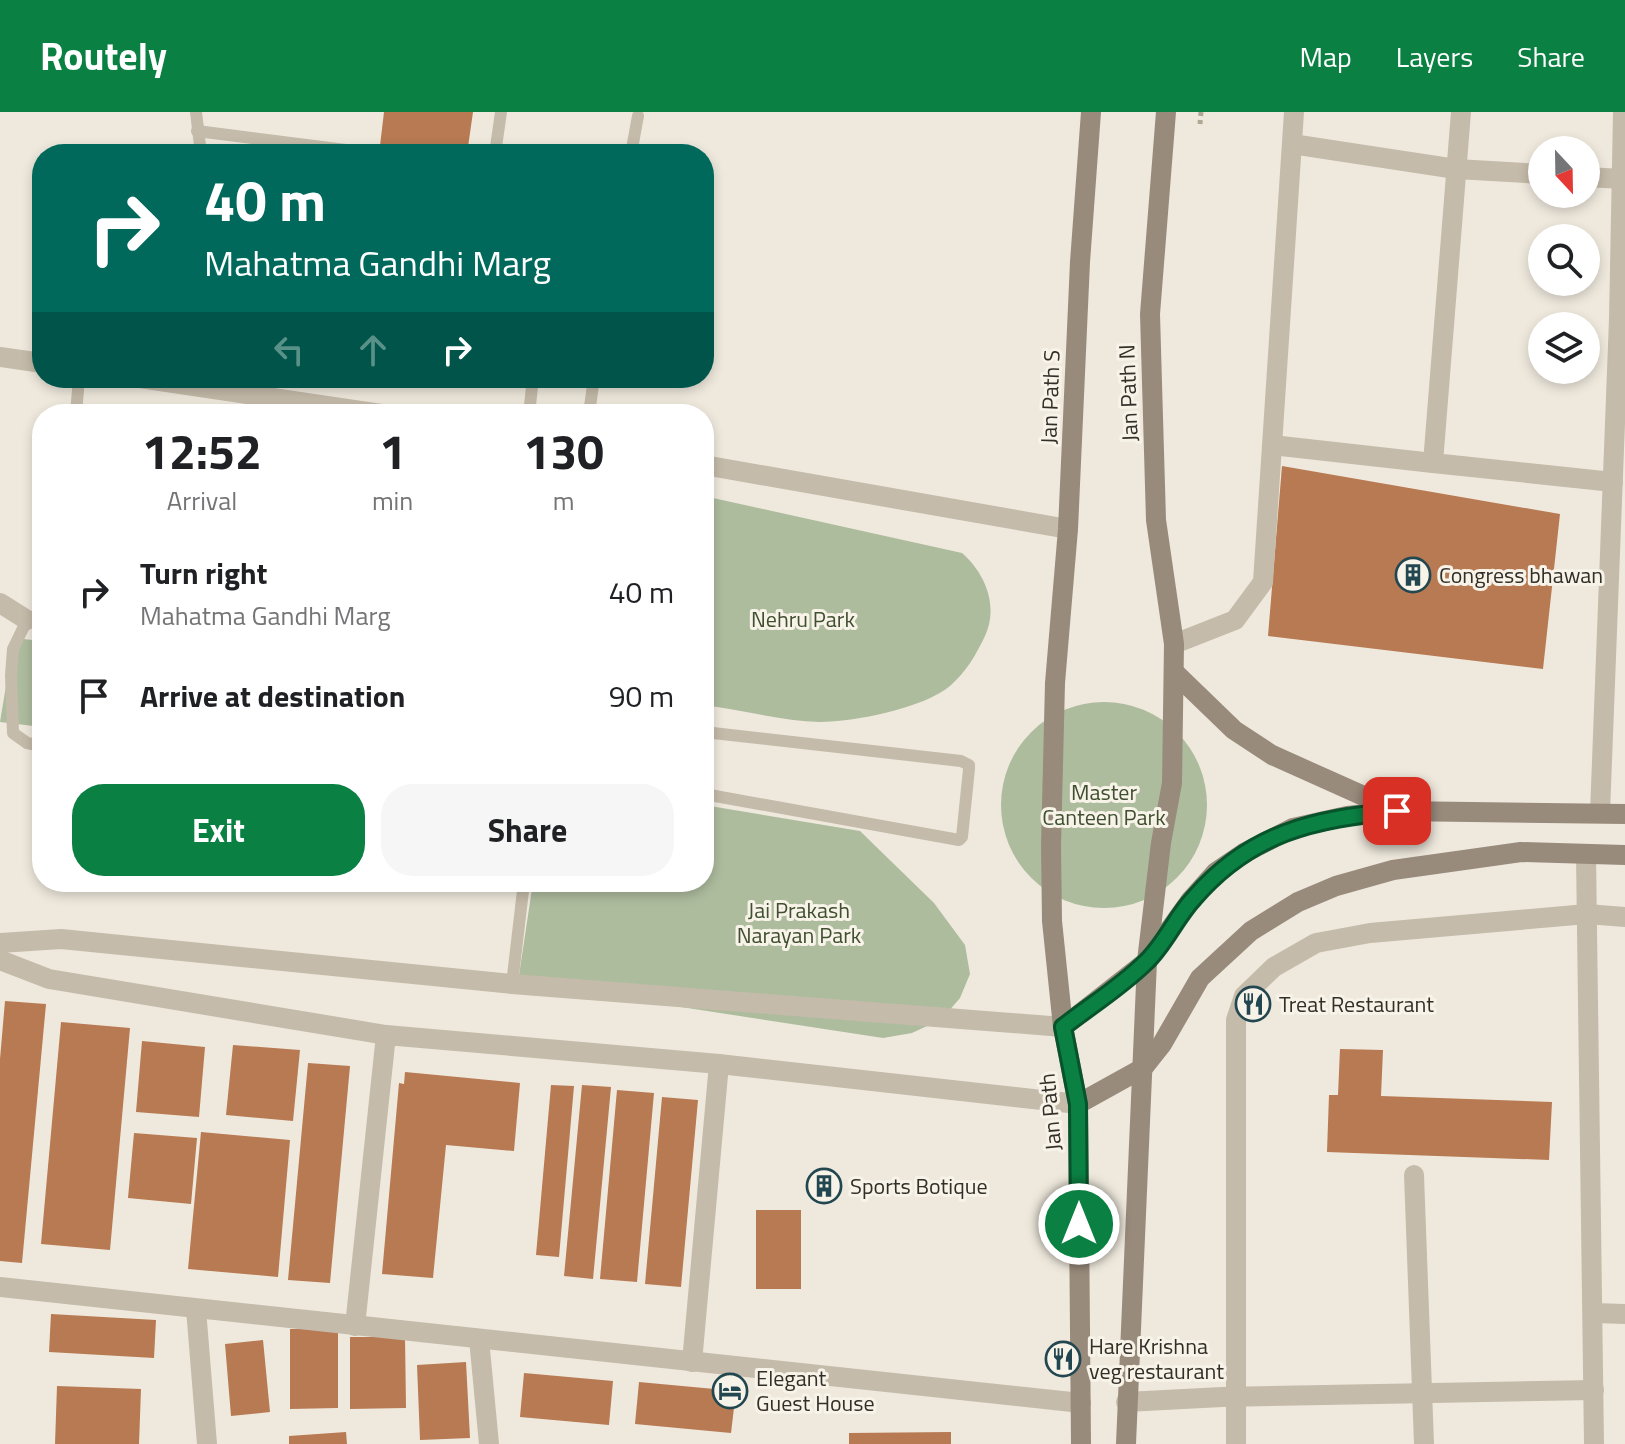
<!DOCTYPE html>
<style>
body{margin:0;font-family:"Titillium Web",sans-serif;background:#f6f6f6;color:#202124;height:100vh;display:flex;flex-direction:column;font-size:30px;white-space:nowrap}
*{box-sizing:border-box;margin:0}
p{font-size:26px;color:#757577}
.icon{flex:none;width:44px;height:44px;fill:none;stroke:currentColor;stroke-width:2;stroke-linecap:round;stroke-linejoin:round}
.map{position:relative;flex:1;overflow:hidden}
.drawer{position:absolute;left:32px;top:292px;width:682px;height:488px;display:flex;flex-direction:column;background:#fff;border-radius:32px;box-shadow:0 4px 12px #0003}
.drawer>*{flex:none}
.guide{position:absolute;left:32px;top:32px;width:682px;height:244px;border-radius:32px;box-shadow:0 4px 12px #0003;background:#00695c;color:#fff;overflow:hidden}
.needle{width:52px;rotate:158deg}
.buttons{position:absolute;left:1528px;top:24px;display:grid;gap:16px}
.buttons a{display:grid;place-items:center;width:72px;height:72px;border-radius:50%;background:#fff;box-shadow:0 4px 12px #0003;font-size:40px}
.pin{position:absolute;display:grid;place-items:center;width:68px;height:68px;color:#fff;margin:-34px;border-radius:16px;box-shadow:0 4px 12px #0006}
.me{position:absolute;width:88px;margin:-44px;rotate:0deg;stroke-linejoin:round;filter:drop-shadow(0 0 6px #0008)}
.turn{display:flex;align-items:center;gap:28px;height:168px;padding:0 40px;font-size:36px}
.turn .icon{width:104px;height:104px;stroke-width:2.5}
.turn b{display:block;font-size:56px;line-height:68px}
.lanes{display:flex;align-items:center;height:76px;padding:0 40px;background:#0003;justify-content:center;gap:40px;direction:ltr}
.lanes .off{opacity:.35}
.eta{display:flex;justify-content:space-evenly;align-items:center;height:136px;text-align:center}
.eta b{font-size:48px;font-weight:700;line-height:56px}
.button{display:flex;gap:16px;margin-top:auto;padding:16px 40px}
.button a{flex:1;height:92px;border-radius:32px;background:#0b8043;color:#fff;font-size:32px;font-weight:700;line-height:92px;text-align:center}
.button a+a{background:#f6f6f6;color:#202124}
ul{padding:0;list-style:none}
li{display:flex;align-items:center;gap:24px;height:104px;padding:0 40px}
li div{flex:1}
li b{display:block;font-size:30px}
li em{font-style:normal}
header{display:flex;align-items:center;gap:48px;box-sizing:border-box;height:112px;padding:0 40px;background:#0b8043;color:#fff}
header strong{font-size:38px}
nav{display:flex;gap:44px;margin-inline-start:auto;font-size:28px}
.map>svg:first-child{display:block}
.green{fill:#aebc9e}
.building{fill:#b77a52}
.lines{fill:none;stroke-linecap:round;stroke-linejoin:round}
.path{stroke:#b1a594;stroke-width:5;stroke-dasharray:4 4;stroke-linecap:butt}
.service{stroke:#c5bbaa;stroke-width:12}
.pedestrian{stroke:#c5bbaa;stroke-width:20}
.minor{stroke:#c5bbaa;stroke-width:20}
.secondary{stroke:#998b7c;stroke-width:20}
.route-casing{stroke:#07532c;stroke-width:20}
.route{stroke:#0b8043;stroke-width:14}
.labels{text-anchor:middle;stroke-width:6;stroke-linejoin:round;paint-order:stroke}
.street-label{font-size:22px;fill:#342e29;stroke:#f7f3e8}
.poi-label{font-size:22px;fill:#342e29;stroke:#f7f3e8;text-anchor:start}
.park-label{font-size:22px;fill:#3f4f2f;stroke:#f7f3e8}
</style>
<header>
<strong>Routely</strong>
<nav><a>Map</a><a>Layers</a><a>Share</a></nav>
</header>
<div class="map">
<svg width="1625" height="1332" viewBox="0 0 1625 1332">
<rect width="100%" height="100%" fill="#efe9dd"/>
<g class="green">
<path d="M 704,384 L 962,441 C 985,461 999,494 985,524 C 976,543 966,560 950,574 C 924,596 854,610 820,610 C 782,609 742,598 704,593 Z"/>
<polygon points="14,526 42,529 42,615 0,610"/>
<circle cx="1104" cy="693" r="103"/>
<polygon points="704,693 860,719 934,791 965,833 970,862 960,886 942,907 912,921 883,926 518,870 533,770 704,770"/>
</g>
<g class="building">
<polygon points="384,0 473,0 467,42 379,42"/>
<polygon points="1282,354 1560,402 1543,557 1268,524"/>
<polygon points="5,889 46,892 22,1151 0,1149 0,947"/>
<polygon points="61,910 130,916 110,1138 41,1132"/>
<polygon points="142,929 205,935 199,1005 136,1000"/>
<polygon points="233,933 300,938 293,1009 226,1003"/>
<polygon points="1340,937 1383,938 1381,984 1552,990 1549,1048 1327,1040 1329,983 1338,983"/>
<polygon points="308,951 350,954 330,1171 288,1168"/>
<polygon points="405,960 520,971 514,1039 446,1033 433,1166 382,1162 399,971 404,972"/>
<polygon points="551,973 574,974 559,1145 536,1143"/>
<polygon points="582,973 611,975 593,1167 564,1164"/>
<polygon points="617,978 654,981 637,1170 600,1167"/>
<polygon points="662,985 698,988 681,1175 645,1172"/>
<polygon points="201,1020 290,1028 278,1165 188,1157"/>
<polygon points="134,1021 197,1026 191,1092 128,1086"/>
<rect x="756" y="1098" width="45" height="79"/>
<polygon points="51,1202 156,1208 154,1246 49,1240"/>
<polygon points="290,1217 338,1217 338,1296 290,1297"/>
<polygon points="350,1225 405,1225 406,1296 350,1297"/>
<polygon points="263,1228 270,1300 231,1304 225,1232"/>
<polygon points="466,1250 470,1326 420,1328 417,1253"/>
<polygon points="524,1261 613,1269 609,1313 520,1305"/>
<polygon points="639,1270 736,1279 731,1321 635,1312"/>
<polygon points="57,1274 141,1277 139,1332 55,1332"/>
<polygon points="346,1320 347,1332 289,1332 289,1324"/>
<polygon points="951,1320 951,1332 849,1332 849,1321"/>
</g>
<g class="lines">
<polyline class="path" points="1200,12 1201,0"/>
<g class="service">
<polyline points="196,0 201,42"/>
<polyline points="197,19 377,42"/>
<polyline points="495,42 501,0"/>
<polyline points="631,42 638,4"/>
<polyline points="76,302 79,266"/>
<polyline points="529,302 533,266"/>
<polyline points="589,302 594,266"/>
<polyline points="42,510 27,508 13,537 11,563 13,621 27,631 42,634"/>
<polyline points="704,620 961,649 969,653 969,657 962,725 959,728 704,682"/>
<polyline points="512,872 524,770"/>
</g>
<polyline class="pedestrian" points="0,491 27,508"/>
<g class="minor">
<polyline points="1461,0 1433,351 1613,370"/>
<polyline points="1292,32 1456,57 1542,62"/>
<polyline points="1586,65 1622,67"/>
<polyline points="0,245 42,251"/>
<polyline points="140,266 381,302"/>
<polyline points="1272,333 1433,351"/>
<polyline points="704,353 1068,417"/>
<polyline points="1174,532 1235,508 1263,470 1294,0"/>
<polyline points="1600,701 1619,207 1623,0"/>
<polyline points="1586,743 1594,1332"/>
<polyline points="0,831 61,827 512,872 1063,915"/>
<polyline points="0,848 49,867 386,923 719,952 1078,992"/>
<polyline points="1414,1063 1424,1332"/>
<polyline points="0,1175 1081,1291"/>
<polyline points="196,1197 207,1332"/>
<polyline points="1594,1201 1625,1202"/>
<polyline points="355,1214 386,923"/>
<polyline points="479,1227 489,1332"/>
<polyline points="692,1250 719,952"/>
<polyline points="1126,1290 1222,1285 1594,1278"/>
<polyline points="1236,1332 1236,908 1244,884 1274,855 1316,831 1370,821 1587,802 1625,805"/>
</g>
<g class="secondary">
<polyline points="1174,560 1234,618 1272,643 1395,698"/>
<polyline points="1063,915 1147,849 1190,789 1216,760 1244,741 1293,716 1347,704 1397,699 1625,702"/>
<polyline points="1078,992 1143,956 1162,932 1200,866 1251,819 1298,790 1336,774 1393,758 1521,740 1625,743"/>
<polyline points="1081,1332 1078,992 1063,915 1052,809 1051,734 1055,571 1068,417 1080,150 1091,0"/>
<polyline points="1126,1332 1147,849 1161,731 1172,671 1174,532 1156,408 1150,202 1166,0"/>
</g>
</g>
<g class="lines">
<g class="route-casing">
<path id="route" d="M 1079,1112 L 1078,992 L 1063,915 C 1090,894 1122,874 1146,850 C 1165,832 1176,805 1194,786 C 1251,720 1314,707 1397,699"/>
</g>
<use href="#route" class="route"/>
</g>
<defs>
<g id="building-ring" transform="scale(1.8)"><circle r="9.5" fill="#f7f3e8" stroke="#234750" stroke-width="1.5"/><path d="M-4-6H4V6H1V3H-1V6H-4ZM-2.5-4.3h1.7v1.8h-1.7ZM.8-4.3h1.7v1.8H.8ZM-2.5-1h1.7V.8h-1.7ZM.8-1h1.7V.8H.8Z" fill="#234750"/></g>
<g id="restaurant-ring" transform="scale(1.8)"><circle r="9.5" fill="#f7f3e8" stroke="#234750" stroke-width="1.5"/><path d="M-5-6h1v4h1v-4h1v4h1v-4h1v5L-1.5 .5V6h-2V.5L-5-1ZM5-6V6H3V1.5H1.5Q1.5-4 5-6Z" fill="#234750"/></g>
<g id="hotel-ring" transform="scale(1.8)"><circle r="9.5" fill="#f7f3e8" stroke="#234750" stroke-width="1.5"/><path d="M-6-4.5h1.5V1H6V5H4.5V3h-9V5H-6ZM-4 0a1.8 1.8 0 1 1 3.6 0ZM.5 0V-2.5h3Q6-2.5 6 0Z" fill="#234750"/></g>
</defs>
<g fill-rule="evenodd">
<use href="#building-ring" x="1413" y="463"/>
<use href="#restaurant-ring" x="1253" y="892"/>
<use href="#building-ring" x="824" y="1074"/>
<use href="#restaurant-ring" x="1063" y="1247"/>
<use href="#hotel-ring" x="730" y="1279"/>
</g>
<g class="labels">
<g class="street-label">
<text transform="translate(1128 281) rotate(-92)" y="8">Jan Path N</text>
<text transform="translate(1050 285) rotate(-88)" y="8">Jan Path S</text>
<text transform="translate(1050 1000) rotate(-95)" y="8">Jan Path</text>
</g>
<g class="poi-label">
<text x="1439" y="471">Congress bhawan</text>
<text x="1279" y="900">Treat Restaurant</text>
<text x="850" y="1082">Sports Botique</text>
<text x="1089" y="1242">Hare Krishna<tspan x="1089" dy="25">veg restaurant</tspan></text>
<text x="756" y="1274">Elegant<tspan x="756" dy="25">Guest House</tspan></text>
</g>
<g class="park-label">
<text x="803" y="515">Nehru Park</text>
<text x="1104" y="688">Master<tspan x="1104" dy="25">Canteen Park</tspan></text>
<text x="799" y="806">Jai Prakash<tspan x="799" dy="25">Narayan Park</tspan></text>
</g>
</g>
</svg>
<div class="buttons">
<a><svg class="needle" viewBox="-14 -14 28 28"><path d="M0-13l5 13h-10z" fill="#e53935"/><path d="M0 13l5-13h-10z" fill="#757577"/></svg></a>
<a><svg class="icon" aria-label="search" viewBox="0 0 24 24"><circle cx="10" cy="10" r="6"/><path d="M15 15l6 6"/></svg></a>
<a><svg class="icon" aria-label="layers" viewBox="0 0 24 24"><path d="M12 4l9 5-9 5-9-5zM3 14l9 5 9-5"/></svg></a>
</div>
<div class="pin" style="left:1397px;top:699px;background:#d93025"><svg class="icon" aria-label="arrive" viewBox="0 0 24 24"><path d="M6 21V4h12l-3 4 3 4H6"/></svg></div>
<svg class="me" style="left:1079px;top:1112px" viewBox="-20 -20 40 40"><circle r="17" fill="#0b8043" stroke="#fff" stroke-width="3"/><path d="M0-11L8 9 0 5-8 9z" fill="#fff"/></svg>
<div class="guide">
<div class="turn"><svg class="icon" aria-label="right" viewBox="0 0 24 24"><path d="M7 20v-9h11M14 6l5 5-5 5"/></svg><div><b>40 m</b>Mahatma Gandhi Marg</div></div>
<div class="lanes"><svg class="icon off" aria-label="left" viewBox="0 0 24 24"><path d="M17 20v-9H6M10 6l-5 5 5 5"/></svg><svg class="icon off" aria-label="ahead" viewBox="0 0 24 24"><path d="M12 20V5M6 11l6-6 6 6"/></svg><svg class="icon" aria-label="right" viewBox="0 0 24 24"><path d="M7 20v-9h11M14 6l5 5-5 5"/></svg></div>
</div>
<section class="drawer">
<div class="eta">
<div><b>12:52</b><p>Arrival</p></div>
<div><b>1</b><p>min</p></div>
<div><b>130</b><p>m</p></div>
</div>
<ul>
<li><svg class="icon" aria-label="right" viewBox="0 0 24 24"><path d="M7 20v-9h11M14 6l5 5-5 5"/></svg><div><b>Turn right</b><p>Mahatma Gandhi Marg</p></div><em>40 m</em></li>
<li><svg class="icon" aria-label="arrive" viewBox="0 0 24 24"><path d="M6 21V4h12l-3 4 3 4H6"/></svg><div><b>Arrive at destination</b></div><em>90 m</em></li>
</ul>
<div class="button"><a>Exit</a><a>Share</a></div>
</section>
</div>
